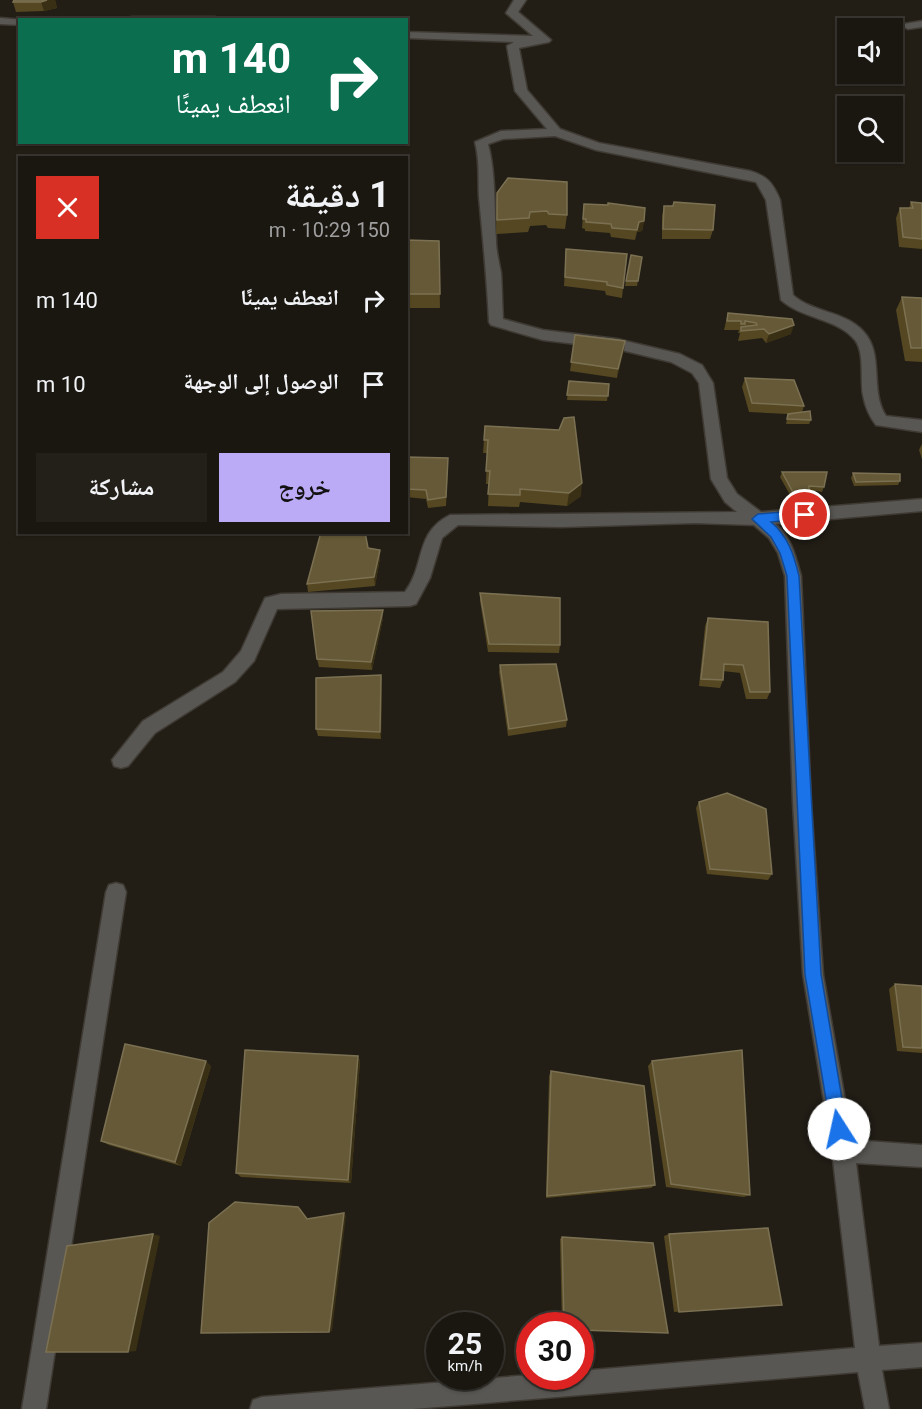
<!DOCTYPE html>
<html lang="ar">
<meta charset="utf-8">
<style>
body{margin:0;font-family:Roboto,"Noto Naskh Arabic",sans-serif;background:#231f19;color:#f1f3f6;direction:rtl;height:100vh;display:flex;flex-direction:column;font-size:22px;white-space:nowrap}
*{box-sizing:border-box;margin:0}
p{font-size:20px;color:#9f9f9f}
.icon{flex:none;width:33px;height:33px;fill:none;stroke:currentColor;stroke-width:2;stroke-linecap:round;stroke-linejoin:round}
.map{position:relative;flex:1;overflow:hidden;direction:ltr}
.details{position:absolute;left:18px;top:156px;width:390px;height:378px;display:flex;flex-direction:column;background:#1a1610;border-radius:0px;box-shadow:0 2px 4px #0004,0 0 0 2px #383530;direction:rtl}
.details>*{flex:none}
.top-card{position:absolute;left:18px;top:18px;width:390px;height:126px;border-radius:0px;box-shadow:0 2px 4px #0004,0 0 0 2px #383530;direction:rtl;background:#0b6e4f;color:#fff;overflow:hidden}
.controls{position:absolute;left:837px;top:18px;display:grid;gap:12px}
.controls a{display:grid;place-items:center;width:66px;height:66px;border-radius:0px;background:#1a1610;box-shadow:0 2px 4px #0004,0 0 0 2px #383530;font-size:30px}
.speed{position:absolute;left:426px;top:1312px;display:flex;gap:12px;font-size:30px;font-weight:700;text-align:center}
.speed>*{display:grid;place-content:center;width:78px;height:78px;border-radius:50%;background:#1a1610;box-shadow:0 2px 4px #0004,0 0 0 2px #383530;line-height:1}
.speed small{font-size:15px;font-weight:400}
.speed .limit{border:9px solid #d22;background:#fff;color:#111}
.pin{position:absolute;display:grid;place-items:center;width:51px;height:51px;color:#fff;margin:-26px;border:3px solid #fff;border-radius:50%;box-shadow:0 2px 6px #0007}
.me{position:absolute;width:66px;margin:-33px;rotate:350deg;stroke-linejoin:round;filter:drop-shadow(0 0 4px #0008)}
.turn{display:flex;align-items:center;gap:21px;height:126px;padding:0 18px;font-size:27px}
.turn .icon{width:78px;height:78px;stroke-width:2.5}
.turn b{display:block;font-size:42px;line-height:51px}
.round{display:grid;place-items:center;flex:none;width:63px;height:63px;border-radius:0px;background:#231f19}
.headline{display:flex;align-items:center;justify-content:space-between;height:102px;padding:0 18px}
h1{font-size:36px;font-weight:700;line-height:45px}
.cta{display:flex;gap:12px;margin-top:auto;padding:12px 18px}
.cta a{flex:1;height:69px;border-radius:0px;background:#bbaaf6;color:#111;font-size:24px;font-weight:700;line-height:69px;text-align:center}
.cta a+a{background:#231f19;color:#f1f3f6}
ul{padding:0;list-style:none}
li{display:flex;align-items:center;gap:18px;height:84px;padding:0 18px}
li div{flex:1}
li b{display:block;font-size:22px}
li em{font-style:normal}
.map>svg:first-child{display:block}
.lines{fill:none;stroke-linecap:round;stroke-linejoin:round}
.minor-casing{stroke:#3f3b34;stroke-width:3}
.minor{fill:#595753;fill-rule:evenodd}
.wall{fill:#544721}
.shaded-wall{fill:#392f14}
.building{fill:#655937;stroke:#7b7152;stroke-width:1.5}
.route{fill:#1a73e8;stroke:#114b97;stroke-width:1.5}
</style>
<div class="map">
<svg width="922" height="1409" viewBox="0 0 922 1409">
<rect width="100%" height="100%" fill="#221e16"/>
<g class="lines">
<g class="minor-casing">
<g id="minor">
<path d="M 514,0 L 526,0 L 518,12 L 551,40 L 549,42 L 519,48 L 527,90 L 560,129 L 599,143 L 750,171 C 767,176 773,183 780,200 L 793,295 C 813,313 845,311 863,331 C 885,354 869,390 886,416 L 922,420 L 922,432 L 876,425 C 869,416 865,406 863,395 C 860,379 865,353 855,340 C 837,318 802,319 781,300 L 766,200 L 756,182 L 596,150 L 555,136 L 503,139 L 488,144 C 496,173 494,210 496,240 C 496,251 499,262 501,273 C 502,288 502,304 503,319 L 543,330 L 617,339 L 680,354 L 702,365 L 713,383 L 727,478 L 737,494 L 761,512 L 922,499 L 922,511 L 775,524 C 791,536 796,558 801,576 L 811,803 L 823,974 L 852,1140 L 922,1145 L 922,1167 L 856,1163 L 879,1346 L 922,1343 L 922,1367 L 882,1370 L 889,1409 L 865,1409 L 858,1372 L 413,1409 L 250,1409 L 253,1400 L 262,1397 L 530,1375 L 530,1377 L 580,1377 L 580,1371 L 855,1348 L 832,1151 L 803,974 L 793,803 L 785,576 L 778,553 L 769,538 L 754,525 L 695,523 L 561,527 L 458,525 L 442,538 L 430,578 L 416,604 L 410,606 L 277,609 L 254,661 L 235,682 L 155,733 L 128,766 L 121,768 L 114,766 L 112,760 L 143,721 L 223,672 L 241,651 L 265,598 L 281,594 L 405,592 C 426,564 414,533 450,515 L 737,512 L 725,502 L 711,479 L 699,383 L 692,373 L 671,362 L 617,349 L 543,340 L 491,325 L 489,322 C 487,280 483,239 479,197 C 478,177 480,162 475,142 L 501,131 L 547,129 L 515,91 L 507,46 L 514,42 L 406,38 L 406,32 L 533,36 L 506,13 Z"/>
<polygon points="131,17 215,17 220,20 126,20"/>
<polygon points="0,18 24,20 20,20 20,25 0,24"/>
<polygon points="922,21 922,27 908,29 902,26 904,24"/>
<polygon points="116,883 123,885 126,892 46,1409 22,1409 106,892 109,885"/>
</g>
</g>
<use href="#minor" class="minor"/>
</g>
<g class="wall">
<polygon points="55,0 57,8 44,11 16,12 13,2"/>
<polygon points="497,193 567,215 565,229 548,228 546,225 530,226 528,232 496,234"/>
<polygon points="911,202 922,203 922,249 899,247 896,218 900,208 909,208"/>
<polygon points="584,204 608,205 644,221 642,231 637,232 635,240 611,237 610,233 585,231 585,229 582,228"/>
<polygon points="664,206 713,230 710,239 662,239 662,216"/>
<polygon points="406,240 439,241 440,308 406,308"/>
<polygon points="566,249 623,288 622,298 606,295 605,291 564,286"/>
<polygon points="631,255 642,257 637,286 625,286"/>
<polygon points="902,297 922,298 922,362 905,361 896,310"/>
<polygon points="728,313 791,334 766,343 762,338 738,341 740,333 738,333 739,330 724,330"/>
<polygon points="575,335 625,341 617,378 570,371"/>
<polygon points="745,378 804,406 802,412 811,420 809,424 786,424 788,414 749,412 742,387"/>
<polygon points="569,381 609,384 607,401 567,400"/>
<polygon points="485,426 581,496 567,506 520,502 519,507 488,506 489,484 486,484 487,453 483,453"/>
<polygon points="922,444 922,459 919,450"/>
<polygon points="406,457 448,458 446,506 428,508 426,499 406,497"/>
<polygon points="782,472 824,487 822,492 809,490 809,497 807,501 794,502 780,477"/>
<polygon points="853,473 900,481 898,485 854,486 851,478"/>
<polygon points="368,548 380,550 380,558 375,586 308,592 307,584"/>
<polygon points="480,593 560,645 559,653 488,652 480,601"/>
<polygon points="383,618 372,670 319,667 317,659"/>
<polygon points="708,618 770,692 767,699 746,699 740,673 723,671 723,680 720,688 699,686 705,626"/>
<polygon points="500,665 567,720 566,727 508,736 499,672"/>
<polygon points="381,675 382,682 381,739 318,736 316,729"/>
<polygon points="699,802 772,874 768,880 707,874 696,808"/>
<polygon points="895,984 922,986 922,1053 897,1051 889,989"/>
<polygon points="358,1056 360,1061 351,1183 241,1177 236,1173"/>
<polygon points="652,1061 750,1195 744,1197 666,1187 648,1066"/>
<polygon points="211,1066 181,1166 109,1145 101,1141"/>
<polygon points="551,1071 655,1185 651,1188 546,1198 549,1076"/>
<polygon points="669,1234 782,1305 674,1312 664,1236"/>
<polygon points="562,1237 580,1326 562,1326 560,1239"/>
</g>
<g class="shaded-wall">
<polygon points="47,0 55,0 57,8 44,11 41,2"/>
<polygon points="644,221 642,231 637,232 635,240 639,222"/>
<polygon points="794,325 791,334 766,343 769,334"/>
<polygon points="625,341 624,351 617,378 618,369"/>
<polygon points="448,458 448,466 446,506 446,497"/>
<polygon points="582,483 581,496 567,506 569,493"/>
<polygon points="380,550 380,558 375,586 374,577"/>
<polygon points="383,610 383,618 372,670 371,662"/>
<polygon points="381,675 382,682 381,739 380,732"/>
<polygon points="358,1056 360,1061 351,1183 348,1180"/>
<polygon points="206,1061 211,1066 181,1166 175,1162"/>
<polygon points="298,1207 301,1209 310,1222 307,1219"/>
<polygon points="344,1213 346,1216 332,1331 329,1332"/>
<polygon points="153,1234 160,1236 136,1351 128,1352"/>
</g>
<g class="building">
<polygon points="14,0 47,0 41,2 13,2"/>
<polygon points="508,178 567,182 567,215 549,214 547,211 530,212 529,218 497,220 497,193"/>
<polygon points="674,202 715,205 713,230 663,229 664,206 673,206"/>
<polygon points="911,202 922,203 922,239 903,237 900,208 913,208"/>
<polygon points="608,203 645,208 644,221 639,222 637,230 612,228 611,224 586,222 586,219 583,219 584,204 608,205"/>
<polygon points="406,240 439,241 440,294 406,294"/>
<polygon points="566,249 627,254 623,288 607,285 607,282 565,277"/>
<polygon points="631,255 642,257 638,281 626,281"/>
<polygon points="902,297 922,298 922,348 911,348"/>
<polygon points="728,313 792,319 794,325 769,334 764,329 741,331 741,327 757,325 756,323 745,321 745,324 741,324 741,321 727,321"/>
<polygon points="575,335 625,341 618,369 571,362"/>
<polygon points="745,378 794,380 804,406 752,403"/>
<polygon points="569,381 609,384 608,396 567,395"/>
<polygon points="810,411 811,420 787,419 788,414"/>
<polygon points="574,417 582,483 569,493 520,489 520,495 488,494 490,471 486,471 488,440 484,440 485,426 559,430 564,418"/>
<polygon points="406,457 448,458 446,497 428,500 426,490 406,489"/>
<polygon points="782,472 827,472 824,487 809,486 809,497 796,498"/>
<polygon points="853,473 900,474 900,481 856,482"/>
<polygon points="321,532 365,532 368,548 380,550 374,577 307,584"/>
<polygon points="480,593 560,598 560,645 489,644"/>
<polygon points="383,610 371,662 317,659 311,611"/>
<polygon points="708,618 768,622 770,692 750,692 743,665 724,664 723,680 701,679"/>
<polygon points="556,664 567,720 509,729 500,665"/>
<polygon points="381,675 380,732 316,729 316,678"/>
<polygon points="727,793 766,809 772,874 710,869 699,802"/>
<polygon points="895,984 922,986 922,1048 903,1047"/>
<polygon points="125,1044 206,1061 175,1162 101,1141"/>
<polygon points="245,1050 358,1056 348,1180 236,1173"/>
<polygon points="742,1050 750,1195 671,1184 652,1061"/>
<polygon points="551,1071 644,1086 655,1185 547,1196"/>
<polygon points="235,1202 298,1207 307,1219 344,1213 329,1332 201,1333 209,1223"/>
<polygon points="768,1228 782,1305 679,1312 669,1234"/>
<polygon points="153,1234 128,1352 46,1352 67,1246"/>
<polygon points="562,1237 653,1243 668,1333 580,1330 580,1326 564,1326"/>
</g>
<path class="route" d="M 805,510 L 809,512 L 809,518 L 771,522 C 788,536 794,555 799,576 L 821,974 L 847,1129 L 845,1135 L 839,1137 L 833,1135 L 831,1129 L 805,974 L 787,576 L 780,553 L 771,537 L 752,519 L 758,514 Z"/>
</svg>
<div class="controls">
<a><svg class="icon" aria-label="sound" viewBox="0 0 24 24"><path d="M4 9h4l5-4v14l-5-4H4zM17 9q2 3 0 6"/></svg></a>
<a><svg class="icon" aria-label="search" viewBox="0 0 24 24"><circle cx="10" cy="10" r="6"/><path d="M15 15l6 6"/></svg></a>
</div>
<div class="speed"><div>25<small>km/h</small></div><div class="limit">30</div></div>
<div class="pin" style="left:805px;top:515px;background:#d93025"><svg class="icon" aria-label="arrive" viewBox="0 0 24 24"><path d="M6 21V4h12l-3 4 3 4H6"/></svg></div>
<svg class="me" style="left:839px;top:1129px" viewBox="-20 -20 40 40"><circle r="19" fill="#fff"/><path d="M0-13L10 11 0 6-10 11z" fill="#1a73e8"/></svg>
<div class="top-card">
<div class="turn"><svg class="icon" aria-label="right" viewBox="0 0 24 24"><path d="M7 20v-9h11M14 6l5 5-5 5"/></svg><div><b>140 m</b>انعطف يمينًا</div></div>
</div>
<section class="details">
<div class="headline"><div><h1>1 دقيقة</h1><p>150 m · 10:29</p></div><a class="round" style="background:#d93025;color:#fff"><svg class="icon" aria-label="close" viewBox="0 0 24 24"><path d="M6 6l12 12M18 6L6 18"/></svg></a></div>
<ul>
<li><svg class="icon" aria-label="right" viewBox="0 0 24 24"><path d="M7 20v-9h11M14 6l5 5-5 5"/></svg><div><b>انعطف يمينًا</b></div><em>140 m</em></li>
<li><svg class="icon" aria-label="arrive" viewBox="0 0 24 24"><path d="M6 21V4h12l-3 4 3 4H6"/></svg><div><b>الوصول إلى الوجهة</b></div><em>10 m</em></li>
</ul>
<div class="cta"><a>خروج</a><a>مشاركة</a></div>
</section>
</div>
